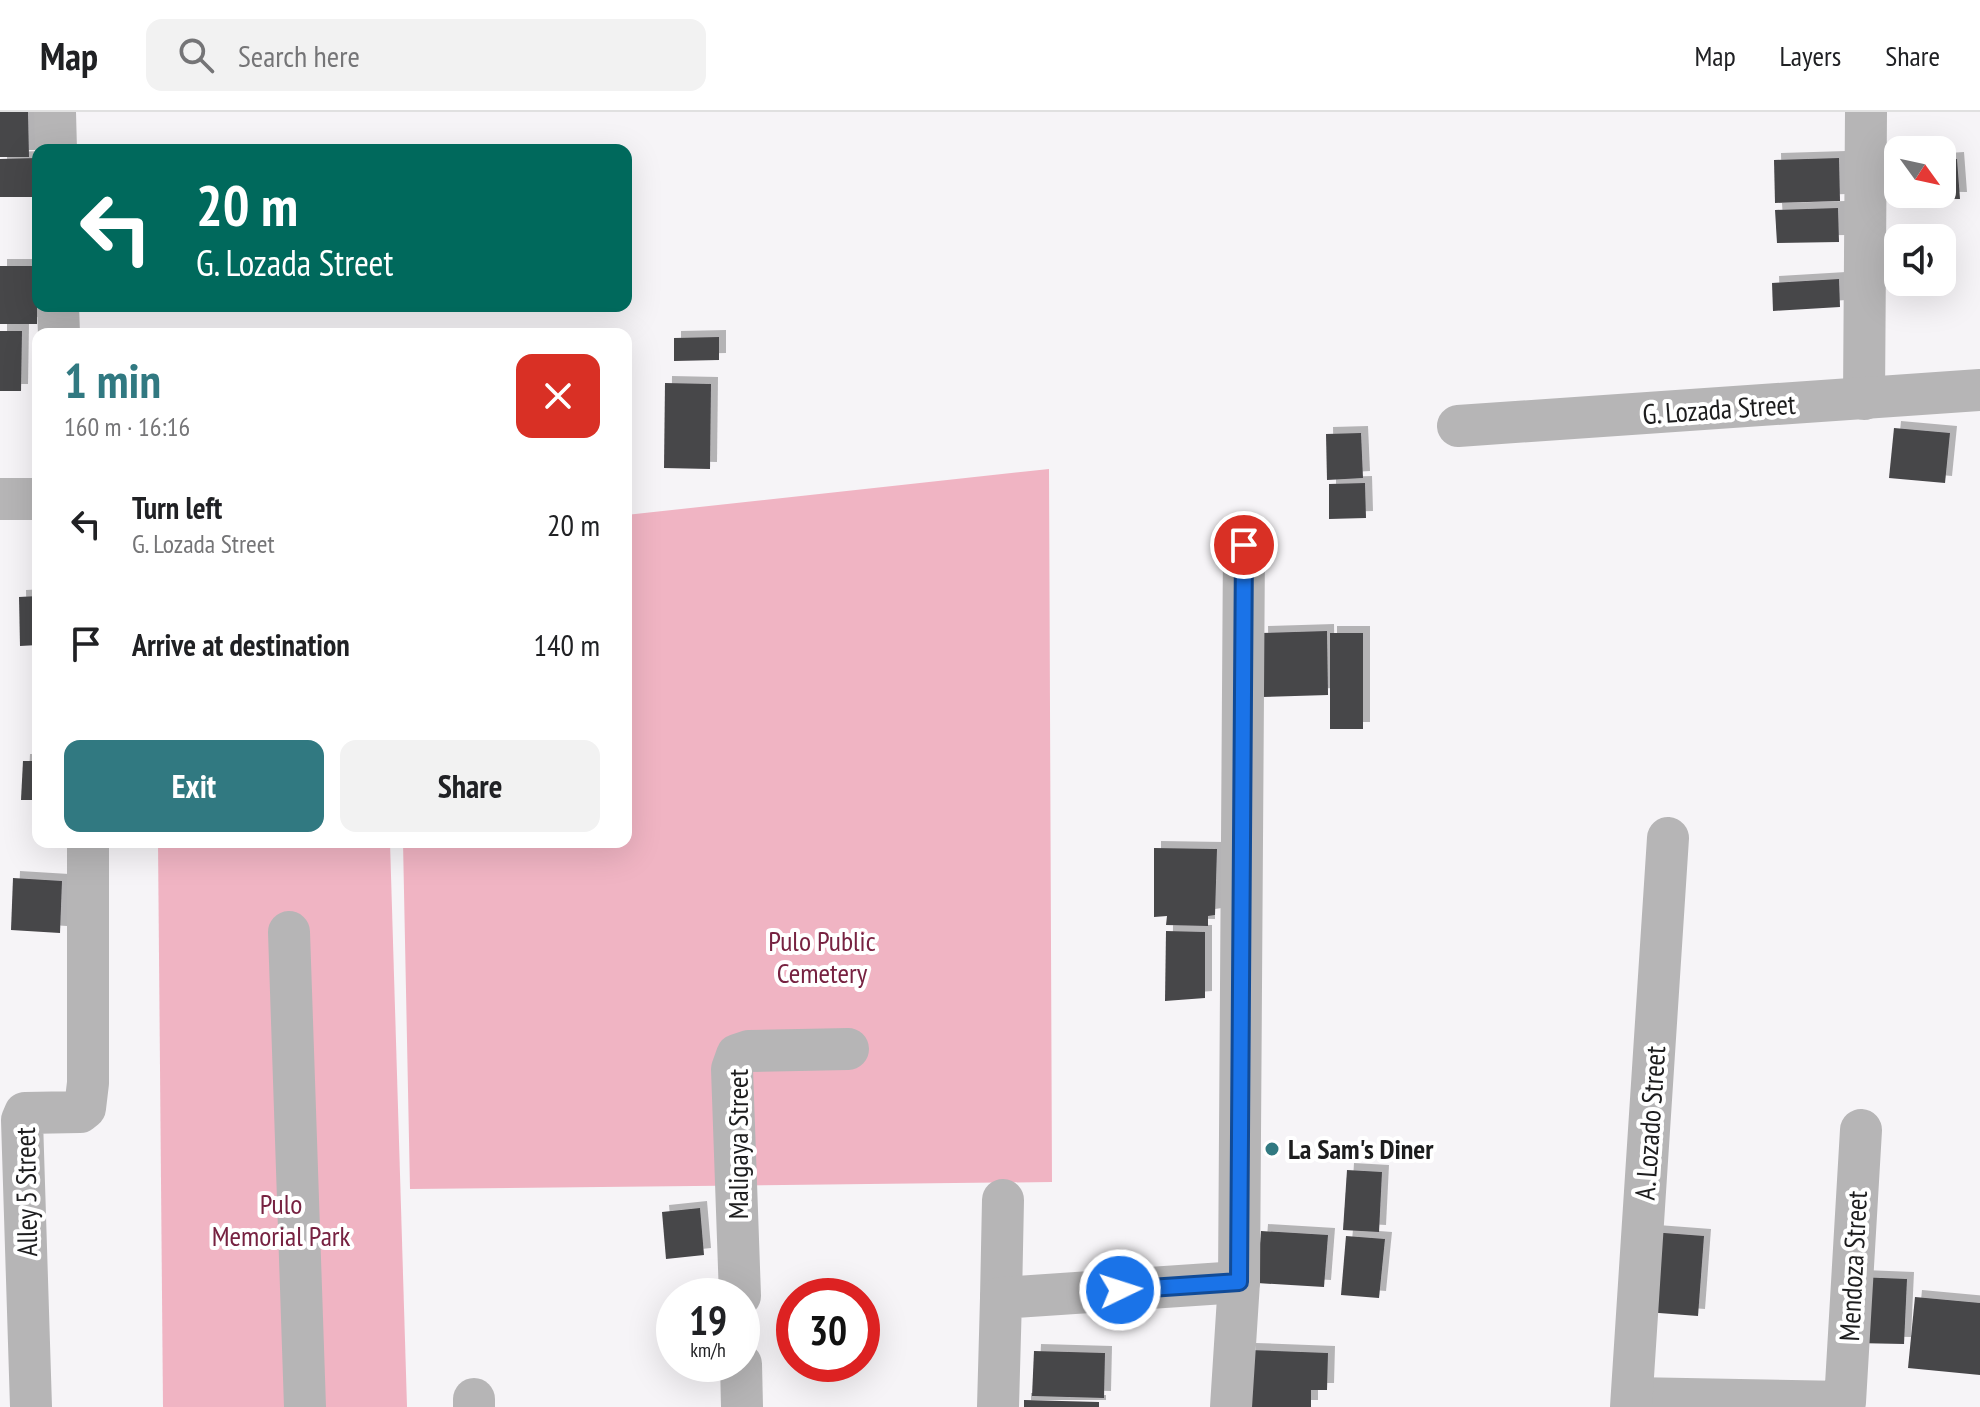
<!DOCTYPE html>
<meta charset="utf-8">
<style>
body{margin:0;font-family:"PT Sans Narrow",sans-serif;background:#f2f2f2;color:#202124;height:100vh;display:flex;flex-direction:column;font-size:30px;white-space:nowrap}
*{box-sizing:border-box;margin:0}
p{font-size:26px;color:#757577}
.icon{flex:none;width:44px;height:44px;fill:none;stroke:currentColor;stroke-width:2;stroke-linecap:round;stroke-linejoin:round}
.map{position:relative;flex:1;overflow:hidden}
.drawer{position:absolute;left:32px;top:216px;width:600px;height:520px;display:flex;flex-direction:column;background:#fff;border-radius:16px;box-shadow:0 8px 32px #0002}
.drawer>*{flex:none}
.banner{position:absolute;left:32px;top:32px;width:600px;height:168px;border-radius:16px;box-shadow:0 8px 32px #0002;background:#00695c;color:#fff;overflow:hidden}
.needle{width:52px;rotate:123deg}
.tools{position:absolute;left:1884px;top:24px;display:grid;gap:16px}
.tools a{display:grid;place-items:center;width:72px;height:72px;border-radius:16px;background:#fff;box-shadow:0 8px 32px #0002;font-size:40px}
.speed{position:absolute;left:656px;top:1166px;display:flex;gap:16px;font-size:40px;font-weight:700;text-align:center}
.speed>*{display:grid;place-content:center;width:104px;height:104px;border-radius:50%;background:#fff;box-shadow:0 8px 32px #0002;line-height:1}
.speed small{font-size:20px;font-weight:400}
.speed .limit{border:12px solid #d22;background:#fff;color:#111}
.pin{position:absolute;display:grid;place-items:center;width:68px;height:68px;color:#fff;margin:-34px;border:4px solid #fff;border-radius:50%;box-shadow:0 2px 8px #0007}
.me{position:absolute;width:88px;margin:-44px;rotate:86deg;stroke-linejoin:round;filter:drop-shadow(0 0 6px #0008)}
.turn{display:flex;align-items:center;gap:28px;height:168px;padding:0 32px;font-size:36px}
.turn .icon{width:104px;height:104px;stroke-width:2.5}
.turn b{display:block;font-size:56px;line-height:68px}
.round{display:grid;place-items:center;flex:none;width:84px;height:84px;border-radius:16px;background:#f2f2f2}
.headline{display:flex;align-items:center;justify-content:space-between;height:136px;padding:0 32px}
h1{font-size:48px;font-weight:800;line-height:60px;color:#317981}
.button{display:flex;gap:16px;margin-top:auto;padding:16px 32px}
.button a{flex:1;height:92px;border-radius:16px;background:#317981;color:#fff;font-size:32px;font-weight:800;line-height:92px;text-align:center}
.button a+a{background:#f2f2f2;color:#202124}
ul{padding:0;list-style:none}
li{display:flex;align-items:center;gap:24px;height:120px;padding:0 32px}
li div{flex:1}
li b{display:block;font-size:30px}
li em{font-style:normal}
header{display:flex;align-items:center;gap:48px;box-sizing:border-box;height:112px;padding:0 40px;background:#fff;border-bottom:2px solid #e0e0e0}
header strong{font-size:38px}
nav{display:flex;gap:44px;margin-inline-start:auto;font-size:28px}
.search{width:560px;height:72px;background:#f2f2f2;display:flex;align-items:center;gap:20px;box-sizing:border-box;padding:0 28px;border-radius:16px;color:#757577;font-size:30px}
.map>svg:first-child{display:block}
.green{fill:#f0b4c3}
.building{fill:#474649;filter:url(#shadow)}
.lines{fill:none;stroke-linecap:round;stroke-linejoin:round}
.minor{stroke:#b6b5b6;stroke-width:42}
.route-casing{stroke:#114b97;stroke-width:20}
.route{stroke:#1a73e8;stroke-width:14}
.poi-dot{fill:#317981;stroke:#fff;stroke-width:3}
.labels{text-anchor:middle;stroke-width:8;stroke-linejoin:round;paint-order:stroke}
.street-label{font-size:28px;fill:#1d1d1e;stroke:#fff}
.park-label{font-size:28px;fill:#772241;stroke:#fff}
.poi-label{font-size:28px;font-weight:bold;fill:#1d1d1e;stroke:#fff;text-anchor:start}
</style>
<header>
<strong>Map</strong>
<div class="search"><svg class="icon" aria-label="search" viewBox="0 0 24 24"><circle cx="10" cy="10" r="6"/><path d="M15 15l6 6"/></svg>Search here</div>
<nav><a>Map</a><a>Layers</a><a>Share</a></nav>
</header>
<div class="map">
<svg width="1980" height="1295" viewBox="0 0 1980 1295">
<defs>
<filter id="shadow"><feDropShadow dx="7" dy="-7" stdDeviation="0" flood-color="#0004"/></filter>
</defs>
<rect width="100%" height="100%" fill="#f6f4f7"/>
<g class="green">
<polygon points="1049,357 1052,1070 410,1077 403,730 626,730 626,403"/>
<polygon points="158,730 390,730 407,1295 163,1295"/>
</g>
<g class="building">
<polygon points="0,0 28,0 29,45 0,45"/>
<polygon points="36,46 36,85 0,85 0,47"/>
<polygon points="1839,46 1840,89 1775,91 1774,48"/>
<polygon points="1957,47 1960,87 1879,86 1878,49 1898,49 1898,82 1942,82 1942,48"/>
<polygon points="1838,96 1839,130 1777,131 1775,98"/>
<rect x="0" y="154" width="37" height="58"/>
<polygon points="1839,167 1840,195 1773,199 1772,171"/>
<polygon points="0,219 22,219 21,279 0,279"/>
<polygon points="719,225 719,248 674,249 674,226"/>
<polygon points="665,271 711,272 710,357 664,356"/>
<polygon points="1894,316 1950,321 1945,371 1889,366"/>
<polygon points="1361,321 1363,366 1327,368 1326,322"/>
<polygon points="1365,371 1366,406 1329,407 1329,372"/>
<polygon points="38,484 38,533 20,534 19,485"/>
<polygon points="1327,519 1328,583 1262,585 1261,521"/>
<rect x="1330" y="521" width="33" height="96"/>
<polygon points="23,649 38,649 38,688 21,688"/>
<polygon points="1154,736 1217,737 1215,803 1208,804 1208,814 1166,813 1167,804 1154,805"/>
<polygon points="13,766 62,769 60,821 11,818"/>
<polygon points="1166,819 1205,820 1205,886 1165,889"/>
<polygon points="1347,1058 1382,1060 1379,1120 1343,1118"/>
<polygon points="700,1096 704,1143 666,1147 662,1100"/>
<polygon points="1261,1119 1328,1123 1324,1175 1257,1171"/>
<polygon points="1651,1120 1704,1124 1698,1204 1646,1200"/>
<polygon points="1346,1124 1385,1127 1379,1186 1341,1183"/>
<polygon points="1857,1165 1907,1167 1904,1232 1855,1231"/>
<polygon points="1915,1185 1980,1191 1980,1263 1908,1256"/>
<polygon points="1249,1238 1328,1241 1327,1278 1311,1278 1311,1295 1247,1295"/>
<polygon points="1034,1239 1105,1241 1104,1286 1032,1284"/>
<polygon points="1024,1288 1099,1290 1099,1295 1024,1295"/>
</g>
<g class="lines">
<g class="minor">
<polyline points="55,0 56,38"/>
<polyline points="58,194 59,222"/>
<polyline points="1864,287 1866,0"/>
<polyline points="1458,314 1980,278"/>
<polyline points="0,387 38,387"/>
<polyline points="289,820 305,1295"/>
<polyline points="740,1184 732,957 737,943 749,939 848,937"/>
<polyline points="1001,1186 1003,1088"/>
<polyline points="741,1252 742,1295"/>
<polyline points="1632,1286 1845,1290 1861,1018"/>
<polyline points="474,1287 474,1295"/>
<polyline points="31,1295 22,1008 25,1001 80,1000 85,996 88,971 88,730"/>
<polyline points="998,1295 1001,1186 1239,1170"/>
<polyline points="1231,1295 1239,1170 1244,433"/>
<polyline points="1631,1295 1668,726"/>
</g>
</g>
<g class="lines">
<g class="route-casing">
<polyline id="route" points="1120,1178 1239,1170 1244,433"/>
</g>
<use href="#route" class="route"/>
</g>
<circle class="poi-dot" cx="1272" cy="1037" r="8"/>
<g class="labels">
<g class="street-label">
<text transform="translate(1719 297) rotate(-4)" y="10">G. Lozada Street</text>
<text transform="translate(1650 1011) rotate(-86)" y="10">A. Lozado Street</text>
<text transform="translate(738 1032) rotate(-90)" y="10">Maligaya Street</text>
<text transform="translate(26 1080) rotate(-91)" y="10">Alley 5 Street</text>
<text transform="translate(1853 1154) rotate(-87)" y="10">Mendoza Street</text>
</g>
<g class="park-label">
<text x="822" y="839">Pulo Public<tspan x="822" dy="32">Cemetery</tspan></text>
<text x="281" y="1102">Pulo<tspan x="281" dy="32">Memorial Park</tspan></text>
</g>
<g class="poi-label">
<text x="1288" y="1047">La Sam's Diner</text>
</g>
</g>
</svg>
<div class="tools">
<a><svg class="needle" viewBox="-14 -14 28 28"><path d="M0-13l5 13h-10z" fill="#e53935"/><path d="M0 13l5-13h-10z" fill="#757577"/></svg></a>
<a><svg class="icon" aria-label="sound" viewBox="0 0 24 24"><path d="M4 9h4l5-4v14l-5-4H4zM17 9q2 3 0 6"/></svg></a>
</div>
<div class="speed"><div>19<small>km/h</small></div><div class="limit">30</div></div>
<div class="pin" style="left:1244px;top:433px;background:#d93025"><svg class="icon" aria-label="arrive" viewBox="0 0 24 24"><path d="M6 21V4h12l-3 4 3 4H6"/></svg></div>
<svg class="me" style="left:1120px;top:1178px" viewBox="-20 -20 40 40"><circle r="17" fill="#1a73e8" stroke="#fff" stroke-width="3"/><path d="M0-11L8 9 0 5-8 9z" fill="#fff"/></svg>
<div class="banner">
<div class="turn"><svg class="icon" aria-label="left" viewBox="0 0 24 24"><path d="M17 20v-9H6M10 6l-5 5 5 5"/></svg><div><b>20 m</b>G. Lozada Street</div></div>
</div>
<section class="drawer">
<div class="headline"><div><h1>1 min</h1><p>160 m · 16:16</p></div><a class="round" style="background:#d93025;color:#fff"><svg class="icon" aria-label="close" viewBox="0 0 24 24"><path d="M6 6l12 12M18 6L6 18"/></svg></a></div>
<ul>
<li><svg class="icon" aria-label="left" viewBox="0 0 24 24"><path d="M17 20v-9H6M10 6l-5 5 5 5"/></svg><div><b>Turn left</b><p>G. Lozada Street</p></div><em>20 m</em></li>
<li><svg class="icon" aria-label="arrive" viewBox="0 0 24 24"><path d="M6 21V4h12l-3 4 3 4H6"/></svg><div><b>Arrive at destination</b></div><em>140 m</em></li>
</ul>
<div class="button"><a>Exit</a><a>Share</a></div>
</section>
</div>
